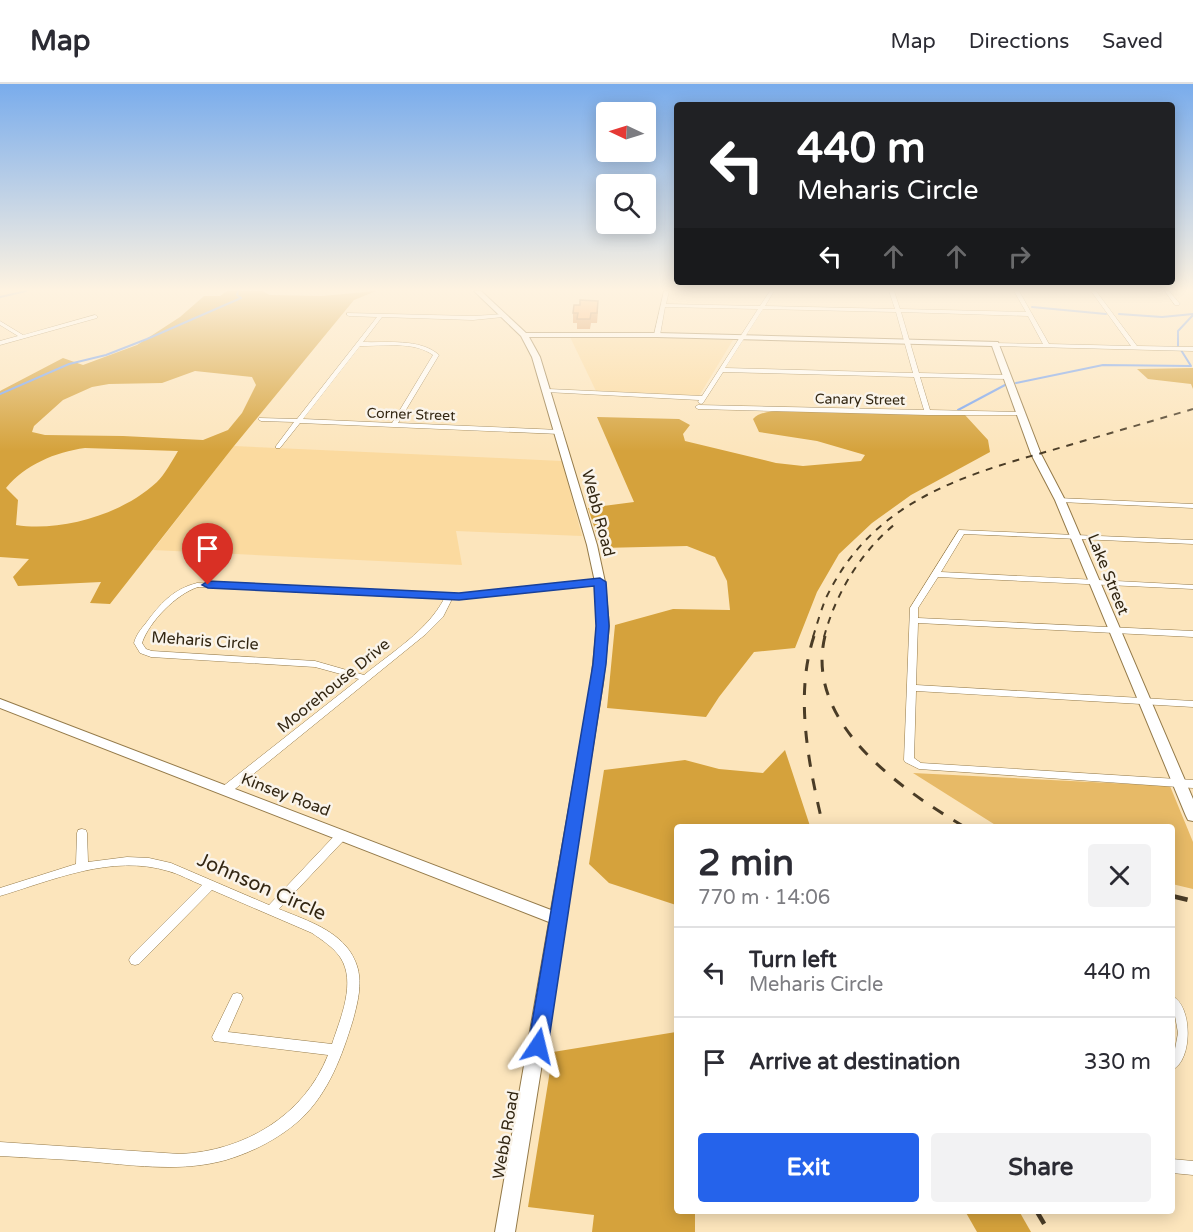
<!DOCTYPE html>
<meta charset="utf-8">
<style>
body{margin:0;font-family:"Varela Round",sans-serif;background:#f2f2f3;color:#2b2b33;height:100vh;display:flex;flex-direction:column;font-size:22px;white-space:nowrap}
*{box-sizing:border-box;margin:0}
p{font-size:20px;color:#7c7c81}
.icon{flex:none;width:33px;height:33px;fill:none;stroke:currentColor;stroke-width:2;stroke-linecap:round;stroke-linejoin:round}
.map{position:relative;flex:1;overflow:hidden}
.sheet{position:absolute;left:674px;top:740px;width:501px;height:390px;display:flex;flex-direction:column;background:#fff;border-radius:6px;box-shadow:0 3px 15px #0003}
.sheet>*{flex:none}
.banner{position:absolute;left:674px;top:18px;width:501px;height:183px;border-radius:6px;box-shadow:0 3px 15px #0003;background:#202124;color:#fff;overflow:hidden}
.needle{width:39px;rotate:274deg}
.buttons{position:absolute;left:596px;top:18px;display:grid;gap:12px}
.buttons a{display:grid;place-items:center;width:60px;height:60px;border-radius:6px;background:#fff;box-shadow:0 3px 15px #0003;font-size:30px}
.pin{position:absolute;display:grid;place-items:center;width:51px;height:51px;color:#fff;margin:-62px -26px;border-radius:50% 50% 50% 0;rotate:-45deg;box-shadow:0 0 6px #0007}
.pin .icon{rotate:45deg}
.me{position:absolute;width:66px;margin:-33px;rotate:10deg;stroke-linejoin:round;filter:drop-shadow(0 0 4px #0008)}
.turn{display:flex;align-items:center;gap:21px;height:126px;padding:0 24px;font-size:27px}
.turn .icon{width:78px;height:78px;stroke-width:2.5}
.turn b{display:block;font-size:42px;line-height:51px}
.lanes{display:flex;align-items:center;height:57px;padding:0 24px;background:#0003;justify-content:center;gap:30px;direction:ltr}
.lanes .off{opacity:.35}
.round{display:grid;place-items:center;flex:none;width:63px;height:63px;border-radius:6px;background:#f2f2f3}
.head{display:flex;align-items:center;justify-content:space-between;height:102px;padding:0 24px}
h1{font-size:36px;font-weight:700;line-height:45px}
.cta{display:flex;gap:12px;margin-top:auto;padding:12px 24px}
.cta a{flex:1;height:69px;border-radius:6px;background:#2563eb;color:#fff;font-size:24px;font-weight:700;line-height:69px;text-align:center}
.cta a+a{background:#f2f2f3;color:#2b2b33}
ul{padding:0;list-style:none}
li{display:flex;align-items:center;gap:18px;height:90px;padding:0 24px;border-top:2px solid #e1e1e2}
li div{flex:1}
li b{display:block;font-size:22px}
li em{font-style:normal}
header{display:flex;align-items:center;gap:36px;box-sizing:border-box;height:84px;padding:0 30px;background:#fff;border-bottom:2px solid #e1e1e2}
header strong{font-size:28px}
nav{display:flex;gap:33px;margin-inline-start:auto;font-size:21px}
.map>svg:first-child{display:block}
.built{fill:#fbda9f}
.green{fill:#e7ba67}
.forest{fill:#d5a23c;fill-rule:evenodd}
.lines{fill:none;stroke-linecap:round;stroke-linejoin:round}
.stream{stroke:#73a1f2;stroke-width:2}
.minor-casing{stroke:#947a49;stroke-width:1}
.tertiary-casing{stroke:#947a49;stroke-width:2}
.minor{fill:#fff;fill-rule:evenodd}
.tertiary{fill:#fff;fill-rule:evenodd}
.rail-far2{stroke:#4a3c26;stroke-width:2;stroke-dasharray:7 7;stroke-linecap:butt}
.rail-far1{stroke:#4a3c26;stroke-width:3;stroke-dasharray:12 12;stroke-linecap:butt}
.rail{stroke:#4a3c26;stroke-width:4.5;stroke-dasharray:16 16;stroke-linecap:butt}
.wall{fill:#d99355}
.building{fill:#fcab63;stroke:#b07845;stroke-width:1.5}
.route{fill:#2563eb;stroke:#184099;stroke-width:1.5}
.labels{text-anchor:middle;stroke-width:5;stroke-linejoin:round;paint-order:stroke}
.far-street-label{font-size:14px;fill:#322612;stroke:#faf4ea}
.street-label{font-size:16px;fill:#322612;stroke:#faf4ea}
.near-street-label{font-size:20px;fill:#322612;stroke:#faf4ea}
</style>
<header>
<strong>Map</strong>
<nav><a>Map</a><a>Directions</a><a>Saved</a></nav>
</header>
<div class="map">
<svg width="1193" height="1148" viewBox="0 0 1193 1148">
<rect width="100%" height="100%" fill="#fce5bc"/>
<g class="built">
<polygon points="570,253 655,253 733,256 699,312 596,307"/>
<polygon points="234,362 562,377 582,452 456,447 462,481 153,466"/>
</g>
<polygon class="green" points="913,689 1170,702 1193,758 1193,805 1172,800 1172,742 997,742"/>
<g class="forest">
<path d="M 227,207 L 262,207 L 270,211 L 322,212 L 376,207 L 354,216 L 234,362 L 110,520 L 90,519 L 101,498 L 18,502 L 13,493 L 29,475 L 0,473 L 0,307 L 63,274 L 83,281 L 137,261 L 180,233 L 204,212 L 220,212 ZM 195,287 L 252,293 L 256,301 L 242,329 L 228,346 L 203,356 L 123,352 L 45,351 L 32,348 L 34,342 L 63,316 L 92,303 L 109,300 L 162,299 ZM 85,364 L 178,367 C 172,377 165,390 157,398 C 123,430 62,448 16,441 L 18,416 L 6,404 C 25,381 55,368 85,364 Z"/>
<polygon points="1193,284 1193,305 1191,300 1148,295 1137,285"/>
<path d="M 800,327 L 965,331 L 988,356 L 990,368 L 911,411 L 872,439 L 839,470 L 817,508 L 795,564 L 754,568 L 719,613 L 706,633 L 607,624 L 615,541 L 673,525 L 730,526 L 727,497 L 715,473 L 687,462 L 601,464 L 588,424 L 634,418 L 597,333 L 679,335 L 690,341 L 683,350 L 685,357 L 776,379 L 803,382 L 861,377 L 865,371 L 817,357 L 759,348 L 753,335 C 763,324 785,328 800,327 Z"/>
<polygon points="785,666 810,742 676,742 676,821 609,799 589,780 604,686 685,676 719,685 763,689"/>
<polygon points="676,948 676,1126 695,1127 695,1148 592,1148 594,1131 528,1123 553,968"/>
<polygon points="965,1127 1019,1127 1031,1148 977,1148"/>
</g>
<g class="lines">
<g class="stream">
<polyline points="0,213 26,207"/>
<polyline points="1032,223 1106,230"/>
<polyline points="1119,230 1162,233 1193,230"/>
<polyline points="1178,262 1178,247 1193,231"/>
<polyline points="1016,299 1103,281 1191,282 1181,266"/>
<polyline points="0,310 69,280 106,271 147,255 241,214 237,211 238,207"/>
<polyline points="958,326 1005,301"/>
</g>
<g class="minor-casing">
<g id="minor">
<path d="M 664,207 L 669,207 L 666,220 L 760,222 L 770,207 L 774,207 L 765,222 L 895,225 L 889,207 L 894,207 L 900,225 L 1026,228 L 1014,207 L 1019,207 L 1049,260 L 1131,262 L 1091,207 L 1096,207 L 1137,262 L 1193,263 L 1193,267 L 995,262 L 992,260 L 993,259 L 1043,260 L 1028,232 L 901,228 L 919,289 L 1007,291 L 1010,293 L 1007,295 L 920,293 L 930,326 L 1021,328 L 1023,329 L 1023,331 L 928,331 L 698,325 L 695,323 L 698,321 L 924,326 L 914,293 L 723,288 L 703,319 L 701,320 L 698,318 L 699,316 L 546,308 L 546,306 L 548,305 L 702,312 L 758,225 L 665,223 L 660,251 L 657,253 L 654,251 ZM 763,225 L 896,228 L 913,289 L 725,284 Z"/>
<polygon points="1165,207 1169,207 1180,220 1179,221 1175,221"/>
<path d="M 347,229 L 473,232 L 505,230 L 505,232 L 503,233 L 473,236 L 382,233 L 363,258 C 386,259 420,254 439,271 L 398,339 L 560,346 L 563,348 L 560,350 L 300,339 L 280,364 L 276,364 L 276,362 L 294,338 L 261,337 L 258,335 L 259,334 L 297,335 L 377,233 L 349,232 L 347,231 ZM 360,262 C 383,262 414,257 433,271 L 392,339 L 303,335 Z"/>
<polygon points="95,231 97,232 97,234 0,261 0,257 18,252 0,241 0,237 23,251"/>
<polygon points="1057,414 1193,420 1193,424 1060,418 1056,416"/>
<polygon points="959,446 1193,456 1193,460 964,450 941,488 1193,501 1193,505 938,493 918,524 918,534 1193,547 1193,553 918,539 916,601 1193,617 1193,623 916,607 914,674 921,679 1193,696 1193,704 919,685 905,678 904,676 910,524"/>
<path d="M 600,496 L 603,496 L 604,498 L 603,500 L 452,515 L 443,533 L 426,550 L 230,709 L 222,709 L 221,706 L 222,703 L 359,595 L 315,583 L 151,573 L 140,569 L 134,559 C 136,551 141,545 146,539 C 160,520 173,505 197,499 L 459,510 ZM 198,503 L 444,515 C 427,547 392,568 364,591 L 315,577 L 152,567 L 146,565 L 142,559 C 149,538 176,510 198,503 Z"/>
<path d="M 82,745 L 86,746 L 87,749 L 88,778 L 127,773 L 149,774 L 171,779 L 269,821 L 338,748 L 342,747 L 346,748 L 347,751 L 346,754 L 279,825 C 303,835 333,844 349,866 C 354,873 358,882 359,891 C 361,906 357,921 353,936 C 342,972 329,1008 301,1035 C 280,1054 253,1068 226,1076 C 183,1088 139,1082 95,1078 C 63,1075 32,1074 0,1072 L 0,1058 L 180,1070 C 244,1067 304,1032 328,971 L 214,957 L 212,953 L 233,910 L 237,909 L 241,910 L 243,914 L 228,948 L 332,960 C 340,935 357,898 340,873 C 333,863 322,856 312,849 L 212,806 L 139,880 L 135,881 L 131,880 L 129,876 L 131,872 L 202,801 C 191,797 180,790 168,787 C 112,770 53,796 0,812 L 0,804 L 76,780 L 77,749 L 78,746 Z"/>
<path d="M 1172,912 C 1193,921 1193,977 1172,986 L 1172,971 L 1175,965 L 1178,949 L 1175,932 L 1172,925 Z"/>
<polygon points="1172,1075 1193,1077 1193,1091 1172,1089"/>
</g>
</g>
<g class="tertiary-casing">
<polygon id="tertiary" points="474,207 481,207 526,249 657,249 998,258 1041,370 1065,416 1193,715 1193,737 1188,736 1186,732 1055,416 1031,370 992,262 657,253 529,253 540,273 597,461 605,498 609,542 603,599 515,1148 495,1148 549,838 0,624 0,615 551,826 591,599 597,542 595,498 587,461 532,273 521,252"/>
</g>
<use href="#minor" class="minor"/>
<use href="#tertiary" class="tertiary"/>
<g class="rail-far2">
<path d="M 813,553 C 817,540 821,526 826,514 C 871,420 956,393 1049,367 C 1097,353 1145,339 1193,325"/>
<path d="M 824,553 C 836,509 860,469 895,440"/>
</g>
<g class="rail-far1">
<path d="M 814,552 C 794,612 809,682 823,742"/>
<path d="M 825,552 C 804,638 899,704 963,742"/>
</g>
<g class="rail">
<polyline points="1172,812 1193,817"/>
<polyline points="1036,1126 1049,1148"/>
</g>
</g>
<polygon class="wall" points="598,227 597,239 591,239 590,245 577,245 577,239 573,239 573,229"/>
<polygon class="building" points="580,216 598,217 597,229 591,229 590,235 577,235 578,229 573,229 574,221 580,221"/>
<linearGradient id="sky" x2="0" y2="1"><stop stop-color="#79acec"/><stop offset="0.56" stop-color="#fef3e1"/><stop offset="1" stop-color="#fef3e1" stop-opacity="0"/></linearGradient>
<rect width="1193" height="367" fill="url(#sky)"/>
<polygon class="route" points="600,494 606,498 609,542 606,580 548,962 545,968 538,971 531,968 528,962 593,580 596,542 594,502 459,516 208,504 202,501 208,497 459,509"/>
<g class="labels">
<g class="far-street-label">
<text transform="translate(860 315) rotate(1)" y="5">Canary Street</text>
<text transform="translate(411 330) rotate(2)" y="5">Corner Street</text>
</g>
<g class="street-label">
<text transform="translate(599 429) rotate(75)" y="6">Webb Road</text>
<text transform="translate(1109 490) rotate(68)" y="6">Lake Street</text>
<text transform="translate(205 556) rotate(4)" y="6">Meharis Circle</text>
<text transform="translate(333 601) rotate(-39)" y="6">Moorehouse Drive</text>
<text transform="translate(286 710) rotate(21)" y="6">Kinsey Road</text>
<text transform="translate(505 1051) rotate(-80)" y="6">Webb Road</text>
</g>
<g class="near-street-label">
<text transform="translate(262 802) rotate(24)" y="7">Johnson Circle</text>
</g>
</g>
</svg>
<div class="buttons">
<a><svg class="needle" viewBox="-14 -14 28 28"><path d="M0-13l5 13h-10z" fill="#e53935"/><path d="M0 13l5-13h-10z" fill="#7c7c81"/></svg></a>
<a><svg class="icon" aria-label="search" viewBox="0 0 24 24"><circle cx="10" cy="10" r="6"/><path d="M15 15l6 6"/></svg></a>
</div>
<div class="pin" style="left:208px;top:501px;background:#d93025"><svg class="icon" aria-label="arrive" viewBox="0 0 24 24"><path d="M6 21V4h12l-3 4 3 4H6"/></svg></div>
<svg class="me" style="left:538px;top:962px" viewBox="-20 -20 40 40"><path d="M0-17L14 15 0 8-14 15z" fill="#2563eb" stroke="#fff" stroke-width="4"/></svg>
<div class="banner">
<div class="turn"><svg class="icon" aria-label="left" viewBox="0 0 24 24"><path d="M17 20v-9H6M10 6l-5 5 5 5"/></svg><div><b>440 m</b>Meharis Circle</div></div>
<div class="lanes"><svg class="icon" aria-label="left" viewBox="0 0 24 24"><path d="M17 20v-9H6M10 6l-5 5 5 5"/></svg><svg class="icon off" aria-label="ahead" viewBox="0 0 24 24"><path d="M12 20V5M6 11l6-6 6 6"/></svg><svg class="icon off" aria-label="ahead" viewBox="0 0 24 24"><path d="M12 20V5M6 11l6-6 6 6"/></svg><svg class="icon off" aria-label="right" viewBox="0 0 24 24"><path d="M7 20v-9h11M14 6l5 5-5 5"/></svg></div>
</div>
<section class="sheet">
<div class="head"><div><h1>2 min</h1><p>770 m · 14:06</p></div><a class="round"><svg class="icon" aria-label="close" viewBox="0 0 24 24"><path d="M6 6l12 12M18 6L6 18"/></svg></a></div>
<ul>
<li><svg class="icon" aria-label="left" viewBox="0 0 24 24"><path d="M17 20v-9H6M10 6l-5 5 5 5"/></svg><div><b>Turn left</b><p>Meharis Circle</p></div><em>440 m</em></li>
<li><svg class="icon" aria-label="arrive" viewBox="0 0 24 24"><path d="M6 21V4h12l-3 4 3 4H6"/></svg><div><b>Arrive at destination</b></div><em>330 m</em></li>
</ul>
<div class="cta"><a>Exit</a><a>Share</a></div>
</section>
</div>
